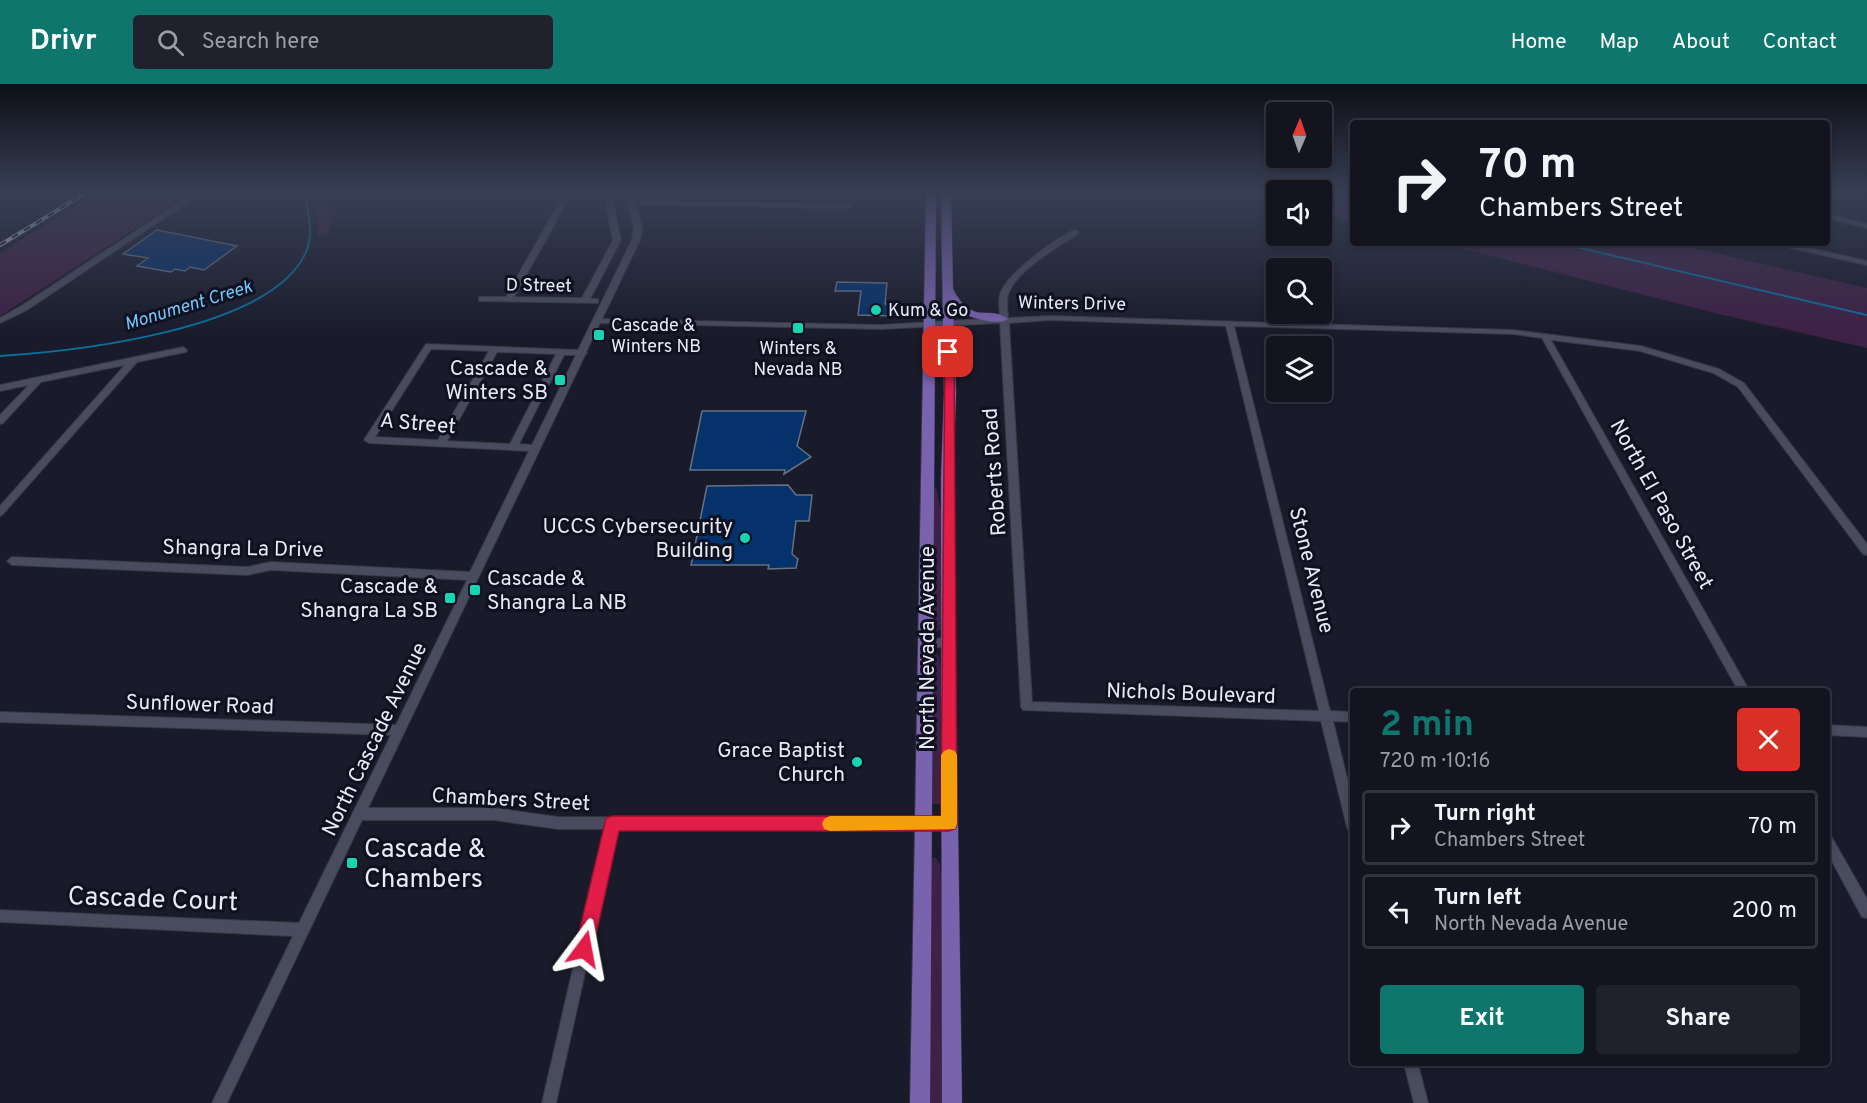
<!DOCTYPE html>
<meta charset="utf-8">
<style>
body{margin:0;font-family:Overpass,sans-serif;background:#20212d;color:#f1f3f6;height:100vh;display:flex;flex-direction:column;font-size:22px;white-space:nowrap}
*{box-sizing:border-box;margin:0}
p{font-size:20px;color:#9d9ea5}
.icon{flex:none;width:33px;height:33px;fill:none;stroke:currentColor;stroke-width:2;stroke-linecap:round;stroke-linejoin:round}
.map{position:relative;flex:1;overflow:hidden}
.panel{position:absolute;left:1350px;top:604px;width:480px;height:378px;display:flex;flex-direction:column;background:#131420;border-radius:6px;box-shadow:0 3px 9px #0003,0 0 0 2px #32333e}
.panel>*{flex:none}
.hud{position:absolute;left:1350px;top:36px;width:480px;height:126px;border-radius:6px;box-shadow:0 3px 9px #0003,0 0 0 2px #32333e;background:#131420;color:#f1f3f6;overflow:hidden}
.needle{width:39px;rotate:2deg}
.buttons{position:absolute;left:1266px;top:18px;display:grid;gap:12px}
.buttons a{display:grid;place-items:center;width:66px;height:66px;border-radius:6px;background:#131420;box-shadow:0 3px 9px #0003,0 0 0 2px #32333e;font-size:30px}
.pin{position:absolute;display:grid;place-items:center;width:51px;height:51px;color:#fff;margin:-26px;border-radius:12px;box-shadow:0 3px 9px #0006}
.me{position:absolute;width:66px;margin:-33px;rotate:13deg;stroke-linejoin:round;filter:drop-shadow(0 0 4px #0008)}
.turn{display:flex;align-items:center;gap:21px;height:126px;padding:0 30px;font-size:27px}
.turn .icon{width:78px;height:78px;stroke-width:2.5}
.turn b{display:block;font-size:42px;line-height:51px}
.round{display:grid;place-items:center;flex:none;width:63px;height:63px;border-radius:6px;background:#20212d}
.summary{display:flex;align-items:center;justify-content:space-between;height:102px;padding:0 30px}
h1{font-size:36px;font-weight:700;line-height:45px;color:#0f766e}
.primary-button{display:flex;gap:12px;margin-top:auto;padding:12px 30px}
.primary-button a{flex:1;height:69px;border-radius:6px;background:#0f766e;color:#fff;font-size:24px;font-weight:700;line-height:69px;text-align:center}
.primary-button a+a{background:#20212d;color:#f1f3f6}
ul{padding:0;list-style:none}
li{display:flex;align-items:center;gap:18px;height:75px;margin:0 12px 9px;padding:0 18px;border:3px solid #32333e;border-radius:6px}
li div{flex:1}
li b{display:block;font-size:22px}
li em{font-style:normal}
header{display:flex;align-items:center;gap:36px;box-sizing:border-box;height:84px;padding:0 30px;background:#0f766e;color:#fff}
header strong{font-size:28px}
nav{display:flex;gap:33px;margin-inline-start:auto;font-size:21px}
.search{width:420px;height:54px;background:#20212d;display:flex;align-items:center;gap:15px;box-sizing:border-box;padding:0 21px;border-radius:6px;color:#9d9ea5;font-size:22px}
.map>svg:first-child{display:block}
.green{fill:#3e2146}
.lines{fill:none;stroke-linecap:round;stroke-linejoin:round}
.stream{stroke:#086f9e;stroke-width:2}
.building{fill:#05326b;stroke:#667282;stroke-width:1.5}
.minor-casing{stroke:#373744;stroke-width:2}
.major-casing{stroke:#373744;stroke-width:1}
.minor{fill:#494c5e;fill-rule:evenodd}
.major{fill:#7a63ae;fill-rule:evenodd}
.rail-casing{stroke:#d1d3de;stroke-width:4}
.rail{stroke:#101120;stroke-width:2;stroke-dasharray:7;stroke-linecap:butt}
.route{fill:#e11d48;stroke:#92132f;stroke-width:1.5}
.slow{fill:#f59e0b}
.poi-dot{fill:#18d5b2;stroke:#101120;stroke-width:2}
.labels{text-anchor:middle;stroke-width:6;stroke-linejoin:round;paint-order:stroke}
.far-street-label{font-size:18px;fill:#e8eaf5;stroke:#101120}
.far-water-label{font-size:18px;font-style:italic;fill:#72c9fd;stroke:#101120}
.far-poi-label{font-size:18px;fill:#e8eaf5;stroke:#101120;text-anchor:start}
.poi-label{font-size:21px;fill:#e8eaf5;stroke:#101120;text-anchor:end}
.street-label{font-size:21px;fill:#e8eaf5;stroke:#101120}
.near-poi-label{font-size:26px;fill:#e8eaf5;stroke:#101120;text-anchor:start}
.near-street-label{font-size:26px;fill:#e8eaf5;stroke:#101120}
</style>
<header>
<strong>Drivr</strong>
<div class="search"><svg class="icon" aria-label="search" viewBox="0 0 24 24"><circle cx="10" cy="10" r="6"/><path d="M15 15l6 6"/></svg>Search here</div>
<nav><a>Home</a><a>Map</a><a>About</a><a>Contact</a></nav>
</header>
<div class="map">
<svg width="1867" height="1019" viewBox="0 0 1867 1019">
<rect width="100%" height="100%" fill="#191b2a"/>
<g class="green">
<polygon points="97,109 190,109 0,232 0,169"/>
<polygon points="317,109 327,109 328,126 333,136 328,151 318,152"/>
<polygon points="1322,109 1353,109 1353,138 1322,130"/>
<polygon points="1441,159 1672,159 1867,204 1867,264 1719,230"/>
<polygon points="936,403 944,443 943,543 937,548 931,541 934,404"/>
<polygon points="936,570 939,573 945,608 943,715 941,720 931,720 931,572"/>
<polygon points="935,773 940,780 943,844 944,1019 927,1019 931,775"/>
</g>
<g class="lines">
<g class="stream">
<polyline points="1331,109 1353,111"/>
<polyline points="1559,159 1867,231"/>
<path d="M 0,272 C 76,267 272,246 306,168 C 314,149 308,128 305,109"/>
</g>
</g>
<g class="building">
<polygon points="157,146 237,162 204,186 190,183 185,187 175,185 171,188 137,182 148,174 123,170"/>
<polygon points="837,198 887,199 885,220 894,220 893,232 858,231 861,207 835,207"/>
<polygon points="702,327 806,327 797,362 811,373 784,390 785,386 690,386"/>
<polygon points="788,401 796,411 812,411 809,437 796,437 792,470 798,475 796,484 768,485 769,481 691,481 707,402"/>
</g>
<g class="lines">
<g class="minor-casing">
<g id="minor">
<polygon points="194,109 202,109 27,226 0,239 0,234 21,222"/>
<polygon points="564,109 572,109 514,213 582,214 613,156 603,109 611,109 621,156 590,215 598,215 598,219 479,217 479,213 506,213"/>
<path d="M 625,109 L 633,109 L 635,117 L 847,120 L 851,122 L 847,124 L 636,121 L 642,144 L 640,156 L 602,235 L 881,241 L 1000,234 C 1000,227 998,218 1000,210 C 1006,190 1056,154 1075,146 L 1079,148 L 1078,150 C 1058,163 1015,187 1008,211 C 1006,218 1008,226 1008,234 L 1050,232 L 1513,246 L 1641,262 L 1719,285 L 1744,299 L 1867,460 L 1867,471 L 1863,470 L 1738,303 L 1713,289 L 1640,267 L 1551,256 L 1750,608 L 1739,608 L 1542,254 L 1513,250 L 1234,242 L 1330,627 L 1353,628 L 1353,638 L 1333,637 L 1353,718 L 1353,749 L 1349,747 L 1347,743 L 1321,637 L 1023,626 L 1021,623 L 1000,239 L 881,245 L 600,239 L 586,268 L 587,269 L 585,271 L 368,724 L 494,724 L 558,733 L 949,734 L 953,736 L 955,740 L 953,744 L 949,746 L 617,745 L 556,1019 L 542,1019 L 605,745 L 558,745 L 494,736 L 362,736 L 227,1019 L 212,1019 L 293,852 L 0,838 L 0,826 L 299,839 L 391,651 L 0,638 L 0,628 L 396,641 L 467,496 L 271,486 L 247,491 L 12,481 L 7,477 L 12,473 L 247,483 L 271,478 L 470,488 L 529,367 L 369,359 L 364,356 L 426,260 L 578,266 L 632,156 L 634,144 ZM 1050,236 L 1226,242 L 1319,627 L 1032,618 L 1009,239 ZM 431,265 L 489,267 L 438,356 L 375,353 ZM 497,268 L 556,270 L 510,360 L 447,357 ZM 564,271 L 576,271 L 532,361 L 519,360 Z"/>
<polygon points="1827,130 1867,140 1867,144 1827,134"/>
<polygon points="1773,159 1787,159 1867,177 1867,181 1777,161"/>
<polygon points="183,263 187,266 186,268 137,278 3,430 0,432 0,422 125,281 41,298 3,339 0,340 0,331 29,301 0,307 0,301"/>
<path d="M 925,554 L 953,555 L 954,558 L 953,561 C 944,564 930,564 921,561 L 920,558 L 921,555 Z"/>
<polygon points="1827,641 1867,643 1867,653 1827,651"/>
<polygon points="1827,750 1831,752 1867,815 1867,834 1862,833 1827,768"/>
<polygon points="1404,980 1418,980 1428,1019 1414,1019"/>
</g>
</g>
<g class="major-casing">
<g id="major">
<polygon points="926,109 936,109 930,1019 910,1019"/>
<path d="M 941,109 L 951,109 L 953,205 C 973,243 988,220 1008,235 C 997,243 964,232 953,224 L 956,310 L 953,394 L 962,1019 L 942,1019 L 941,394 L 944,310 Z"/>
</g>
</g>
<use href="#minor" class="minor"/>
<use href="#major" class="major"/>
<g class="rail-casing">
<polyline id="rail" points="0,161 86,109"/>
</g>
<use href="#rail" class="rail"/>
</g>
<linearGradient id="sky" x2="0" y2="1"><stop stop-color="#0e0f17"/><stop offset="0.43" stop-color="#383f55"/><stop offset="1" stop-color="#383f55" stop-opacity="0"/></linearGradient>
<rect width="1867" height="252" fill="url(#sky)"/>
<polygon class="route" points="945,266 954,268 957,740 955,745 949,747 619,747 593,865 590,871 584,873 578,871 575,865 606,734 612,732 941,732"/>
<polygon class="slow" points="949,665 955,667 957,671 957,740 955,745 830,747 824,745 822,740 824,735 830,732 941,732 941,671 944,667"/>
<g class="poi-dot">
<circle cx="876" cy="226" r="6"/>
<rect x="792" y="238" width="12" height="12" rx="3"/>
<rect x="593" y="245" width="12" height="12" rx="3"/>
<rect x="554" y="290" width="12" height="12" rx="3"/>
<circle cx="745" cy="454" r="6"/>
<rect x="469" y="500" width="12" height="12" rx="3"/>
<rect x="444" y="508" width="12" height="12" rx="3"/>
<circle cx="857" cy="678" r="6"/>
<rect x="346" y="773" width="12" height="12" rx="3"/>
</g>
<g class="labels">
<g class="far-street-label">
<text transform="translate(539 201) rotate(1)" y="6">D Street</text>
<text transform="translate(1072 219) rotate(1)" y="6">Winters Drive</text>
</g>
<g class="far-water-label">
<text transform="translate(188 221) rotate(-17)" y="6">Monument Creek</text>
</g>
<g class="far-poi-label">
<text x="888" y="232">Kum &amp; Go</text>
<text x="611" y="247">Cascade &amp;<tspan x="611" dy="21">Winters NB</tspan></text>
<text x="798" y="270" text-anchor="middle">Winters &amp;<tspan x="798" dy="21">Nevada NB</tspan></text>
</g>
<g class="poi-label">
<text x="548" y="291">Cascade &amp;<tspan x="548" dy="24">Winters SB</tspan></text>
<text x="733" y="449">UCCS Cybersecurity<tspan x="733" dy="24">Building</tspan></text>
<text x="487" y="501" text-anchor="start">Cascade &amp;<tspan x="487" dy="24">Shangra La NB</tspan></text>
<text x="438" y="509">Cascade &amp;<tspan x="438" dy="24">Shangra La SB</tspan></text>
<text x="845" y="673">Grace Baptist<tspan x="845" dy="24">Church</tspan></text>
</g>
<g class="street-label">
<text transform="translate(418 339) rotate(5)" y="7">A Street</text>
<text transform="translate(994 388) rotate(-94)" y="7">Roberts Road</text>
<text transform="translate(1662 420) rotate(61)" y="7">North El Paso Street</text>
<text transform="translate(243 464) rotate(1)" y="7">Shangra La Drive</text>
<text transform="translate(1312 486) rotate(76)" y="7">Stone Avenue</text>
<text transform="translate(927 564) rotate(-90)" y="7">North Nevada Avenue</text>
<text transform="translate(1191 609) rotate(2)" y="7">Nichols Boulevard</text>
<text transform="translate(200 620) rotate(2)" y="7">Sunflower Road</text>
<text transform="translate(374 655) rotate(-64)" y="7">North Cascade Avenue</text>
<text transform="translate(511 715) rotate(3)" y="7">Chambers Street</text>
</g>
<g class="near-poi-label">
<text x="364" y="773">Cascade &amp;<tspan x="364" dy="30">Chambers</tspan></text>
</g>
<g class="near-street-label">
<text transform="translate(153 814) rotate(2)" y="9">Cascade Court</text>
</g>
</g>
</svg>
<div class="buttons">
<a><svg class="needle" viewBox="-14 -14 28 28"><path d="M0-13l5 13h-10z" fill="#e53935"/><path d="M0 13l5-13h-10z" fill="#9d9ea5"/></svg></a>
<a><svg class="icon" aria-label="sound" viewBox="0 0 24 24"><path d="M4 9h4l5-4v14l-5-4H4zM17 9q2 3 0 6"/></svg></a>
<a><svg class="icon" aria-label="search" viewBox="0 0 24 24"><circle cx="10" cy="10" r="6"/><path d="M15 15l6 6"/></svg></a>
<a><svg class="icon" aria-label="layers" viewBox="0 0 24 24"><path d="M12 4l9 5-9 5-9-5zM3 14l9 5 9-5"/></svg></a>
</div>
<div class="pin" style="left:948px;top:268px;background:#d93025"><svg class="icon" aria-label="arrive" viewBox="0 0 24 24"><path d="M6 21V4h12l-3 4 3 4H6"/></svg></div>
<svg class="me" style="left:584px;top:865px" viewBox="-20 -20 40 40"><path d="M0-17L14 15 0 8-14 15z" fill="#e11d48" stroke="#fff" stroke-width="4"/></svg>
<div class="hud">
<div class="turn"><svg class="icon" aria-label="right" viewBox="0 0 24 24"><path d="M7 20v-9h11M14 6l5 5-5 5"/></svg><div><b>70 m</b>Chambers Street</div></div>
</div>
<section class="panel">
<div class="summary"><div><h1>2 min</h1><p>720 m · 10:16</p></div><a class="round" style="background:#d93025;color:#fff"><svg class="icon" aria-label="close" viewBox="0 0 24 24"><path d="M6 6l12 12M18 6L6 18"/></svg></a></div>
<ul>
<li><svg class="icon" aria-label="right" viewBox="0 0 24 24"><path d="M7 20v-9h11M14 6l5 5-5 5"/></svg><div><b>Turn right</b><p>Chambers Street</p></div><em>70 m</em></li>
<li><svg class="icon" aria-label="left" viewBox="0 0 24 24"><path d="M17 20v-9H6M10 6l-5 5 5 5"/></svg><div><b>Turn left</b><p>North Nevada Avenue</p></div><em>200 m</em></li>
</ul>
<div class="primary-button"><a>Exit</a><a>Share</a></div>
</section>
</div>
